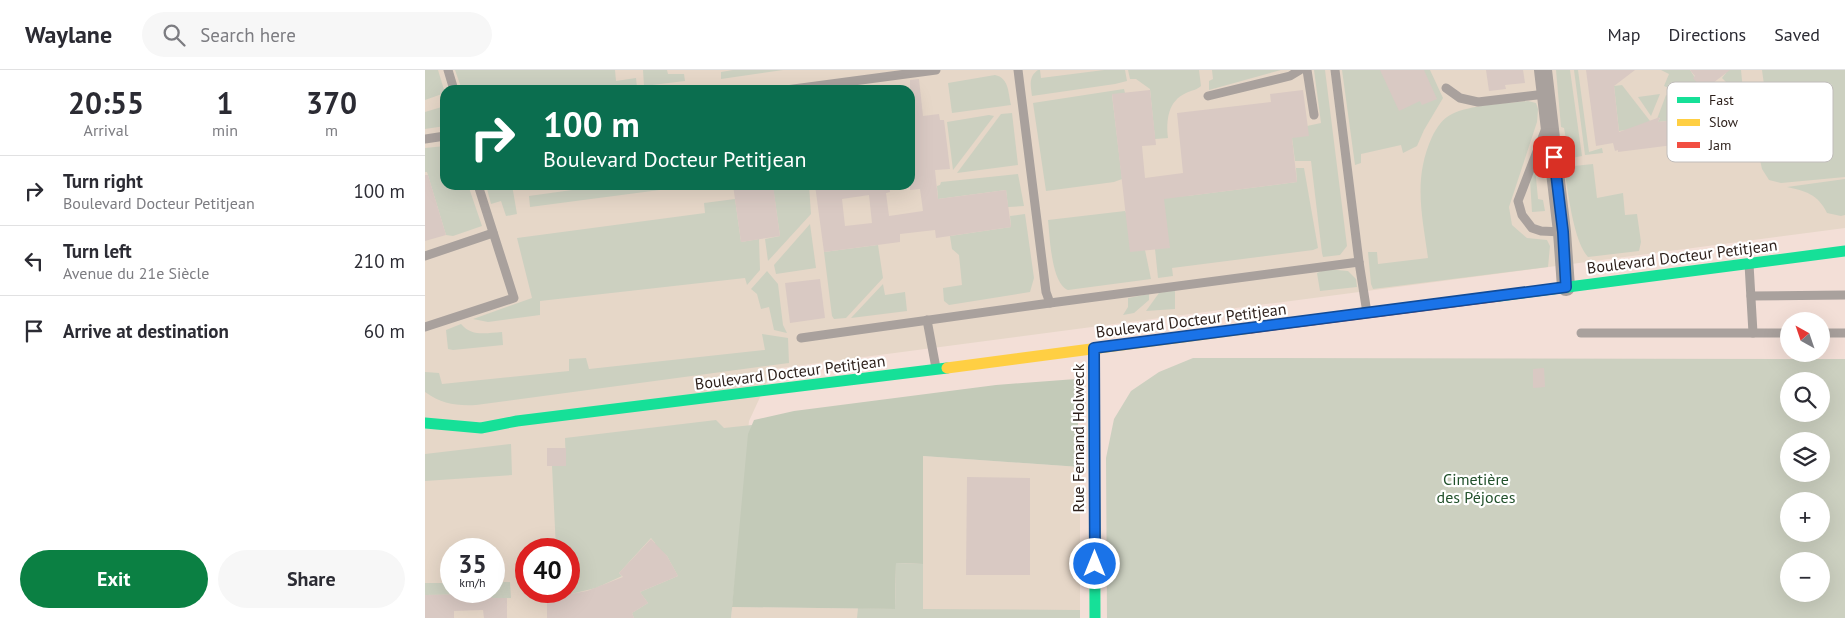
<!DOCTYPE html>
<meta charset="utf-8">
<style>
body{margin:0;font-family:"PT Sans",sans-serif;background:#f7f7f7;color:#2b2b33;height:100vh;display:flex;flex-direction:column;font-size:19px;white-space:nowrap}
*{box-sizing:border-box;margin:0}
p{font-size:16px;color:#7c7c81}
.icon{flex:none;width:28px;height:28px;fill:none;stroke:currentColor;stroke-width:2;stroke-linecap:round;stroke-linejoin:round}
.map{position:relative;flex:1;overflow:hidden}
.sheet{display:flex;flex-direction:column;background:#fff;width:425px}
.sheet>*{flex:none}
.banner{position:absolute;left:15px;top:15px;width:475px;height:105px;border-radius:15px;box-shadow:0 5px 20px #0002;background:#0b6e4f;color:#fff;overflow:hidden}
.needle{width:32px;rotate:320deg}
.tools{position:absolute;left:1355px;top:242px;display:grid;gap:10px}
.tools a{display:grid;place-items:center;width:50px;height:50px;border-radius:50%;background:#fff;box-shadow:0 5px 20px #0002;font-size:25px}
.speed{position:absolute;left:15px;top:468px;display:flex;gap:10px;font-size:25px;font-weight:700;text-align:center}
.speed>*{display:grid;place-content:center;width:65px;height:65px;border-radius:50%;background:#fff;box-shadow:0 5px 20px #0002;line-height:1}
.speed small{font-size:12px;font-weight:400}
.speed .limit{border:8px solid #d22;background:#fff;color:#111}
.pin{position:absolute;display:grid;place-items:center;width:42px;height:42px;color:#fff;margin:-21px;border-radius:10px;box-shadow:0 2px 8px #0006}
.me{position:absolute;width:55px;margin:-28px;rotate:0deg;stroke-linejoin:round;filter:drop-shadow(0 0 4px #0008)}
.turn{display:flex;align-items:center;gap:18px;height:105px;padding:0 20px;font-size:22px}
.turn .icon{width:65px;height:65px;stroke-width:2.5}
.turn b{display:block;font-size:35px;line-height:42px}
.eta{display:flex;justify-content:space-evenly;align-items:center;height:85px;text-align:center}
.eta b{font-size:30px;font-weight:700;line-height:35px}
.action{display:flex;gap:10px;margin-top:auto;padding:10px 20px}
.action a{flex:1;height:58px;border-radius:30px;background:#0b8043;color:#fff;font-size:20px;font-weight:700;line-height:58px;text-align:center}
.action a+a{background:#f7f7f7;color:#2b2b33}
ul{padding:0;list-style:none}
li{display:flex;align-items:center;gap:15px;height:70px;padding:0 20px;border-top:1px solid #e1e1e2}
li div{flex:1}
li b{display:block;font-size:19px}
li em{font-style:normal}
header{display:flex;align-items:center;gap:30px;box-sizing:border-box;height:70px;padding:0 25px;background:#fff;border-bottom:1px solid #e1e1e2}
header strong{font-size:24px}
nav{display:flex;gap:28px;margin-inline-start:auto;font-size:18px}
.search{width:350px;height:45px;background:#f7f7f7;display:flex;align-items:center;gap:12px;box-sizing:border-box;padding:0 18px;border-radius:28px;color:#7c7c81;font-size:19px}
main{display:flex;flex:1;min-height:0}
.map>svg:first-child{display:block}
.education{fill:#e6d7c8;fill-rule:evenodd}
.green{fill:#ccd0c0;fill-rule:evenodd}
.forest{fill:#c3cab8}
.building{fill:#d9c9c3;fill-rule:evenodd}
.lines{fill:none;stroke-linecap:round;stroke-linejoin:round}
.lane{stroke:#a9a19d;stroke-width:9}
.street{stroke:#a9a19d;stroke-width:18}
.fast{stroke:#16e098;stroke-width:11}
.slow{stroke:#ffcf43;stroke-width:11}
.jam{stroke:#f24e42;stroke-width:11}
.route-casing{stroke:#114b97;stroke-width:12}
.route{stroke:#1a73e8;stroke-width:9}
.labels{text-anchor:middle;stroke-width:4.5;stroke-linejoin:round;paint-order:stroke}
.street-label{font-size:16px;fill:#2c1f1a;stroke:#fff}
.park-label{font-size:16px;fill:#22512c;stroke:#fff}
.key{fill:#fff;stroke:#c0bcba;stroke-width:1}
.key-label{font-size:14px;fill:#2c1f1a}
</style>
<header>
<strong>Waylane</strong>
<div class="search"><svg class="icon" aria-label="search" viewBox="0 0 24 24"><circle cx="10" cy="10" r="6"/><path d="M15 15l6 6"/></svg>Search here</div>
<nav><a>Map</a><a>Directions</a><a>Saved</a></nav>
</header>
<main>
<section class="sheet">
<div class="eta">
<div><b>20:55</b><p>Arrival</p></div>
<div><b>1</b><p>min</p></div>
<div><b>370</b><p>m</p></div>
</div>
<ul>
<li><svg class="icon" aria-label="right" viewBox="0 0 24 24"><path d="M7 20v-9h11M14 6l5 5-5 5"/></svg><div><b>Turn right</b><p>Boulevard Docteur Petitjean</p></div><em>100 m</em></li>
<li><svg class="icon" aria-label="left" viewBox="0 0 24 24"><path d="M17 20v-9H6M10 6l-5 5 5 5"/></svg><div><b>Turn left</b><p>Avenue du 21e Siècle</p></div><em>210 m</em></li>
<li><svg class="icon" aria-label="arrive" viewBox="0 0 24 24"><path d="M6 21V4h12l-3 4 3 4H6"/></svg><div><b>Arrive at destination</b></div><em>60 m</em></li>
</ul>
<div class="action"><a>Exit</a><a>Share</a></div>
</section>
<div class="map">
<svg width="1420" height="548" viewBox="0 0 1420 548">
<rect width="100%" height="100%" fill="#f3dfd7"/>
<g class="education">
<path d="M 0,0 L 1420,0 L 1420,158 L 348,299 L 324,351 L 304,548 L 0,548 ZM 20,20 L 485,20 L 485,115 L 20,115 ZM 26,479 L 69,479 L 69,521 L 26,521 ZM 101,479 L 144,479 L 144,521 L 101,521 Z"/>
<polygon points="498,386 655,397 655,548 306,548 307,537 469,539 498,494"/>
</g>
<g class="green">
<polygon points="0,0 13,0 20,23 0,30"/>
<polygon points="30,0 190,0 191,11 211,8 212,17 189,20 37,20"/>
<polygon points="218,0 242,0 243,4 259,4 260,11 219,16"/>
<polygon points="308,0 358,0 296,9 296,2"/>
<path d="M 613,0 L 615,0 L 616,8 L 679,0 L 700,0 L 702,11 L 690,14 L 607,26 C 606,15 603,7 613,0 Z"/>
<path d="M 703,0 L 774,0 L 776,16 C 772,20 767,20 761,23 C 743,31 741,50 743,68 L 730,69 L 725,19 L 711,9 L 705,9 Z"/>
<polygon points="787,0 856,0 784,20 784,11 788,9"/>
<polygon points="889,0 900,0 922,176 915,185 898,187 897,183 886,91 870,91 867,68 882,56 896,53"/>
<polygon points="917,0 1005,0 1018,28 999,60 992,76 978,83 976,75 936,84 936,93 930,95"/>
<path d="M 1131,0 L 1145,0 L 1157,86 L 1147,88 L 1149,96 L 1168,94 L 1172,128 L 1198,123 L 1200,145 L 1212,144 L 1216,172 L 1214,181 L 1163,187 C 1146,169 1141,103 1136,77 L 1142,75 L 1139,58 L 1136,57 Z"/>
<polygon points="1149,0 1153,0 1164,82 1177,78 1178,83 1160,85"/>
<polygon points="1236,0 1265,0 1276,17 1282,13 1290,19 1275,31 1239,16 1244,4"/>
<path d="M 1299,0 L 1316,0 L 1322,62 L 1319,69 L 1310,75 L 1294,56 C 1306,41 1307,32 1294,18 L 1301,12 L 1297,8 L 1301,3 Z"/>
<polygon points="1337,0 1420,0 1420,107 1356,113 1344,110 1337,99 1331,72 1333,69 1346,66"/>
<path d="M 570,5 C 584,8 583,22 586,35 L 527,43 L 523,13 Z"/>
<polygon points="1197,15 1225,51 1214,58 1194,61 1189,16"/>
<polygon points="699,19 700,23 687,25 697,109 689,112 621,121 608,33"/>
<polygon points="1235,24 1226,46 1213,27"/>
<polygon points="1241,25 1269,37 1273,54 1268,54 1267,48 1233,52 1235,48 1232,49"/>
<path d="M 1103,31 L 1111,33 L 1113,39 L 1112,52 L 1084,137 L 1087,155 L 1102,168 L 1122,170 L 1125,176 L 1123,197 L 948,219 L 946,214 L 943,182 L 952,182 L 953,194 L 1003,188 C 997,144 988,109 1007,67 C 1012,57 1017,49 1027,44 C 1044,35 1083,33 1103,31 Z"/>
<polygon points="20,36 20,56 0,59 0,42"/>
<polygon points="587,43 593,95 532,103 576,44"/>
<polygon points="564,45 569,46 528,100 522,52"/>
<polygon points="20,76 20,115 43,115 57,156 28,166 21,165 2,102 0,102 0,78"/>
<polygon points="1110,97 1113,129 1118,130 1120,141 1107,142 1105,110"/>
<polygon points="871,98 879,98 893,178 888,180 747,198 748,206 733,208 730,179 738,127 762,126 872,112"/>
<polygon points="593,104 599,136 583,137 581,120 513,129 512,116 515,115 516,112"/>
<path d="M 1420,109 L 1420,145 L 1416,146 L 1402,143 C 1393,124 1380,121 1362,117 Z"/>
<polygon points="61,115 87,115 92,144 81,146 76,131 66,134"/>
<polygon points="183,115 265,115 265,116 105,137 104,126"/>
<polygon points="359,115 384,115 386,144 343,191 340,169 355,166 349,124 340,118"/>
<polygon points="310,129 316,172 334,169 335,200 322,215 320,208 115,231 115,245 63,252 48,249 107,228 92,168 280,143 279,133"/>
<path d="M 700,141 L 720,180 L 726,209 L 643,220 C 626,213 625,167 623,150 Z"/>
<polygon points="600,144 609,208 605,222 524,235 519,231 518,218 537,215 534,185 527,179 525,166 586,157 585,146"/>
<polygon points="385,154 391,198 351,204 349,195"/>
<polygon points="453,175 458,208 421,248 409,249 407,246 399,182"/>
<polygon points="901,199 923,201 931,209 932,217 895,221 892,203"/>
<polygon points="342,201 353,214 358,255 362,263 349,260 344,237 336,239 332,224 326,219"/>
<polygon points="458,214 460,225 480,222 482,241 426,248"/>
<polygon points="750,220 750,239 721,241 734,223"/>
<polygon points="724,224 724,230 709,243 698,245 703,237 703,228"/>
<path d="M 36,254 C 47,267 61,263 77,262 L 78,275 L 28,280 L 23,279 L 21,260 Z"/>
<path d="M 337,264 L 363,268 L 364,293 L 51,335 C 31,336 17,334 0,322 L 0,302 L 14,303 L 17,314 L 144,301 L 144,289 L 161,288 L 164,299 L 340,280 Z"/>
<path d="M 768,288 L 1420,289 L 1420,548 L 682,548 L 681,388 L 689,349 L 706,321 L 734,302 ZM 1364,311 L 1396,311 L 1396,344 L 1364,344 ZM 1364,371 L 1396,371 L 1396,404 L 1364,404 ZM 1364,431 L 1396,431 L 1396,464 L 1364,464 ZM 1364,491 L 1396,491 L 1396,524 L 1364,524 Z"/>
<polygon points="291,350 299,358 327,355 306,548 209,548 207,543 223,533 215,522 253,506 242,486 229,474 230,473 226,468 194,503 197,506 171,518 133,527 133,521 144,521 144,479 131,479 127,396 141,396 140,368"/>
<polygon points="86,374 87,405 0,411 0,384"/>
<polygon points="471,493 498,494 498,539 655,540 655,548 432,548 433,538 470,539"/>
<polygon points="69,512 85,512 86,528 67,528 67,524 0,525 0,513 26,513 26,521 69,521"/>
</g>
<polygon class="forest" points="651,309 655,397 498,386 498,494 471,493 470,539 307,537 323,364 329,350 369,341 571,315"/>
<g class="building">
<polygon points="955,0 999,0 1012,29 997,35 995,31 974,41"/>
<polygon points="1061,0 1098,0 1100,13 1080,15 1081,19 1064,21"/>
<polygon points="1161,0 1210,0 1189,16 1194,62 1235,47 1233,52 1267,48 1268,54 1273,54 1275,68 1271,69 1271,75 1257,77 1256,74 1193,82 1193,80 1190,81 1188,73 1171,76"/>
<polygon points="1265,0 1305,0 1284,16 1282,13 1276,18 1268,8 1270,6"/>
<path d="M 494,9 L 498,46 L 514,44 L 515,50 L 519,50 L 525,99 L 510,100 L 513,129 L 581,120 L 586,157 L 511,168 L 510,160 L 475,164 L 475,172 L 399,182 L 390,115 L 464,115 L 465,122 L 461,123 L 464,146 L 498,141 L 495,119 L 485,120 L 485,10 ZM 444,125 L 447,153 L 420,156 L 417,129 Z"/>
<polygon points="725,20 731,75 717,76 720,108 758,103 752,43 846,32 845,24 878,20 884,66 867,68 872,112 739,129 745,178 705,182 687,24"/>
<polygon points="0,105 3,105 21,165 0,171"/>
<polygon points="308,115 348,115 355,166 316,172"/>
<polygon points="395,209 400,248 365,253 360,213"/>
<polygon points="1119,298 1120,317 1108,318 1108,299"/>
<rect x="122" y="378" width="19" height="18"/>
<polygon points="542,407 605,408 605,505 541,505"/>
<polygon points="226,469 242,486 253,506 215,522 223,533 207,543 209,548 122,548 122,528 162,521 198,507 194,503"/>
<polygon points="67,524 67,528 82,528 82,548 59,548 58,540 29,541 29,548 0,548 0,525"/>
</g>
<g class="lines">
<g class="lane">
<polyline points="23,0 29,20"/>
<polyline points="593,0 621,222 625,233 934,192"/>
<polyline points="882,0 889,45"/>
<polyline points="910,0 934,192 942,243"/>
<polyline points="1021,18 1035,28 1053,32 1121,24"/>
<polyline points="361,20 511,0"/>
<polyline points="783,26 865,6 875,0"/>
<polyline points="1121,58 1093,131 1097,145 1107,158 1116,161 1137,162"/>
<polyline points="0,69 20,66"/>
<polyline points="0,186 68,163"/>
<polyline points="1324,194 1328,263 1364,263"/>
<polyline points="1326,226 1420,225"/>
<polyline points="502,250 511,298"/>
<polyline points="0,257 89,228 53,115"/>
<polyline points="1156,263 1328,263"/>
<polyline points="1396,263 1420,263"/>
<polyline points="376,268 625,233"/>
</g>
<polyline class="street" points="1118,0 1137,162 1141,217"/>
<g class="fast">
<polyline points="1074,226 1420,181"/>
<polyline points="669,279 670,548"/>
<polyline points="0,353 56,358 92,351 522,298"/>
</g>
<polyline class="slow" points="522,298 826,258"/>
<polyline class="jam" points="826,258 1074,226"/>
</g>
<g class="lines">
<g class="route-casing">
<polyline id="route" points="670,494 669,278 1141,217 1138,162 1129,87"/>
</g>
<use href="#route" class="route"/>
</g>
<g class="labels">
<g class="street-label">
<text transform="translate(1257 186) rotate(-7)" y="6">Boulevard Docteur Petitjean</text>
<text transform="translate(766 250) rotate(-7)" y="6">Boulevard Docteur Petitjean</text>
<text transform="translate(365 302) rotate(-7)" y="6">Boulevard Docteur Petitjean</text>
<text transform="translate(653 368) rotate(-90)" y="6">Rue Fernand Holweck</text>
</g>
<g class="park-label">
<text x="1051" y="415">Cimetière<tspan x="1051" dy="18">des Péjoces</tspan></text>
</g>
</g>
<rect x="1242" y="12" width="166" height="80" rx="8" class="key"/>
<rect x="1252" y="27" width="23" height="6" fill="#16e098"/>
<rect x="1252" y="49" width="23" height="7" fill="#ffcf43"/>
<rect x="1252" y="72" width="23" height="6" fill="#f24e42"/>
<g class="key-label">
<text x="1284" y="35">Fast</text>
<text x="1284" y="57">Slow</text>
<text x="1284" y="80">Jam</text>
</g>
</svg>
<div class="tools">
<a><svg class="needle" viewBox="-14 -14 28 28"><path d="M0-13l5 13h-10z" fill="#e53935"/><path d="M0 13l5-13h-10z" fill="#7c7c81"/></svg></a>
<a><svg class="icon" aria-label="search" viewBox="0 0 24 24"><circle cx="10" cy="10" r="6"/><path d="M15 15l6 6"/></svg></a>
<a><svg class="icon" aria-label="layers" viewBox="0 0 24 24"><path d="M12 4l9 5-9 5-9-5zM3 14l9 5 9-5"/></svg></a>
<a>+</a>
<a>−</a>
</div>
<div class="speed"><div>35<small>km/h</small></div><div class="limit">40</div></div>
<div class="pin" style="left:1129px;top:87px;background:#d93025"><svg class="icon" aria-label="arrive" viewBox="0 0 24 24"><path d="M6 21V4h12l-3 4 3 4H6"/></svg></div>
<svg class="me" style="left:670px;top:494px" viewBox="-20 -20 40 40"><circle r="17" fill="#1a73e8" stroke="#fff" stroke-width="3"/><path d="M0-11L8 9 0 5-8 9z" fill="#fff"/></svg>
<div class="banner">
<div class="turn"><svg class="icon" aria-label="right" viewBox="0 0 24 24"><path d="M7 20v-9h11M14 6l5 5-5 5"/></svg><div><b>100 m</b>Boulevard Docteur Petitjean</div></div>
</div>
</div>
</main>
